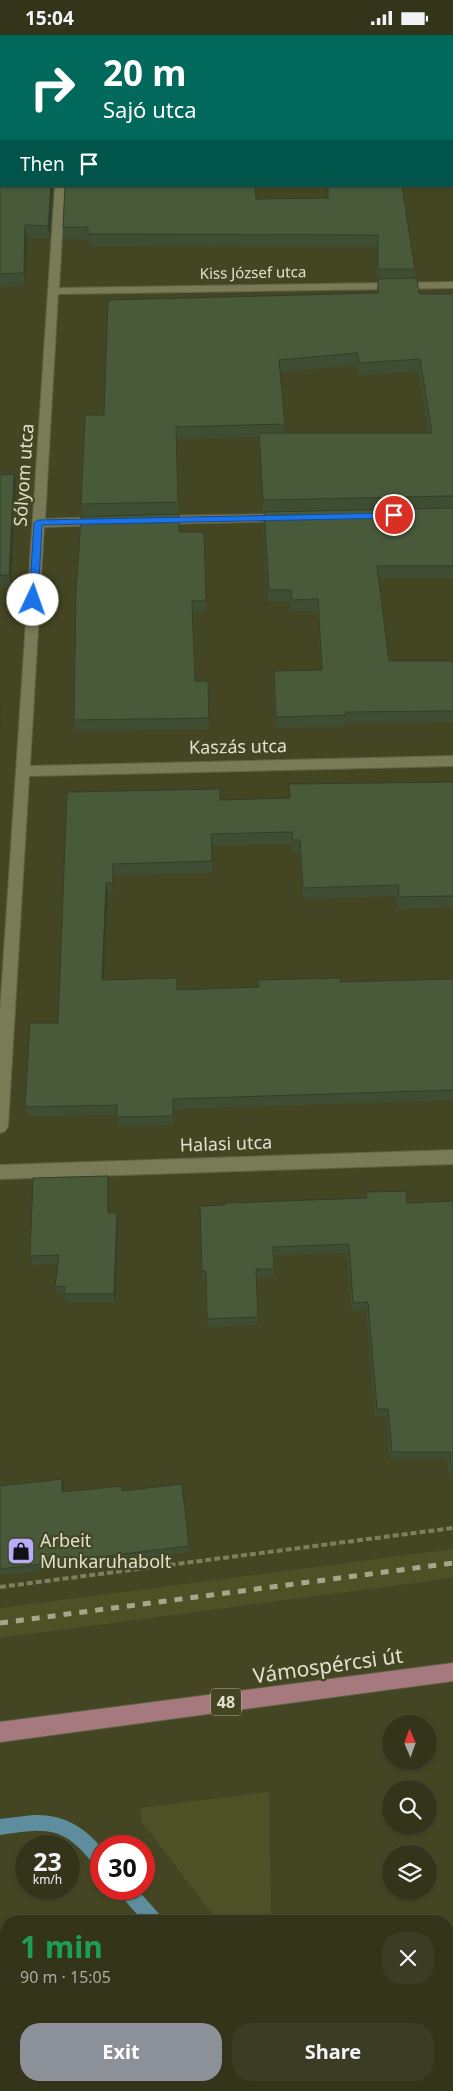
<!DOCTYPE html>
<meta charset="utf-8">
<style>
body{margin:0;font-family:"Noto Sans",sans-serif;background:#3b3c23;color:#f1f3f6;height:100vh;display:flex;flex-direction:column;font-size:19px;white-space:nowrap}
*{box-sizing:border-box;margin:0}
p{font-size:16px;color:#a9aaa2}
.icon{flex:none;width:28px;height:28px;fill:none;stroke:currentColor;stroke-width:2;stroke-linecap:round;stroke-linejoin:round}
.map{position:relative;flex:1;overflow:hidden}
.drawer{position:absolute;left:0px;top:1880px;width:454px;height:176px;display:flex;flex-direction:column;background:#33341a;border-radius:20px 20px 0 0;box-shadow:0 1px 4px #0004,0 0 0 1px #4e4f39}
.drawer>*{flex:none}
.guide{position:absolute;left:0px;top:0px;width:454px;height:152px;box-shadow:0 1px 4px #0004,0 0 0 1px #4e4f39;background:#00695c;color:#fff;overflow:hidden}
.needle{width:32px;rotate:358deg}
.tools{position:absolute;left:382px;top:1680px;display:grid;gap:10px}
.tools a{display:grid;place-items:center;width:55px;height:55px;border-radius:50%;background:#33341a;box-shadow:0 1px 4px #0004,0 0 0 1px #4e4f39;font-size:25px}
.speed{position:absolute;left:15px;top:1800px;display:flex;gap:10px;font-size:25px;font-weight:700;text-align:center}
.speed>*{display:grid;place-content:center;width:65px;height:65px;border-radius:50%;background:#33341a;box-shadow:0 1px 4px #0004,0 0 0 1px #4e4f39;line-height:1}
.speed small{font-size:12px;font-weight:400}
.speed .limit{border:8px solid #d22;background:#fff;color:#111}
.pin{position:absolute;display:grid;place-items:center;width:42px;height:42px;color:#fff;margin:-21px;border:2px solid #fff;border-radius:50%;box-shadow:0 1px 5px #0007}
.me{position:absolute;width:55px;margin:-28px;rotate:3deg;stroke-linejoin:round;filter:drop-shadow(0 0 4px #0008)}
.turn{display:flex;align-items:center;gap:18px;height:105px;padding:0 20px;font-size:22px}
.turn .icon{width:65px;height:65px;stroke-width:2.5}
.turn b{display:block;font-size:35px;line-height:42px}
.then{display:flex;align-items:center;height:48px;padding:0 20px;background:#0003;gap:10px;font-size:19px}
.round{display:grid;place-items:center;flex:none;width:52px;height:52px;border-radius:20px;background:#3b3c23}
.summary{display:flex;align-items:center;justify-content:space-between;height:85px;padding:0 20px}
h1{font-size:30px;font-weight:700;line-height:38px;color:#1e9e55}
.primary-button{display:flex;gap:10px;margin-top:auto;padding:10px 20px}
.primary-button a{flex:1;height:58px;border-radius:20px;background:#8c9099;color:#fff;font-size:20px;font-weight:700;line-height:58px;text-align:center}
.primary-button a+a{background:#3b3c23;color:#f1f3f6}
.status{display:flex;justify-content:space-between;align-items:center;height:35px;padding:0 25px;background:#33341a;direction:ltr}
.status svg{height:14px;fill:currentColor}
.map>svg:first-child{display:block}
.built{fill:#4e5026}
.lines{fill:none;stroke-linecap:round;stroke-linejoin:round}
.stream{fill:#5e8e9d;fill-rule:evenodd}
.street-casing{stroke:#606243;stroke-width:2}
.primary-casing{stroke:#606243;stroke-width:2}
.path{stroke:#7c7e60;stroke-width:4;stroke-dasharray:6 3;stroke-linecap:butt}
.street{fill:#797b57;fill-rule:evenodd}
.primary{fill:#a6797f;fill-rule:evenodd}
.rail{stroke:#a5a78d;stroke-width:5;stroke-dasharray:8 8;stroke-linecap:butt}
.wall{fill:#3f4d33;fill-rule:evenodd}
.shaded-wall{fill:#333f29}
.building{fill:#495a3b;stroke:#333f29}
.route{fill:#1a73e8;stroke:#114b97}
.labels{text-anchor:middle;stroke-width:4.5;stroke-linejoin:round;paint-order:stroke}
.far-street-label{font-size:15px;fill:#dfe1cd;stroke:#444623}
.shield{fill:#444623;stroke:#b0b29a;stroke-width:1}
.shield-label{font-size:16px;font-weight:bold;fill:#dfe1cd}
.street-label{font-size:18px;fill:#dfe1cd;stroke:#444623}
.poi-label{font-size:18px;fill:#dfe1cd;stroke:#444623;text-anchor:start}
.near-street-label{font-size:21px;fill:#dfe1cd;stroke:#444623}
</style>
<div class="status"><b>15:04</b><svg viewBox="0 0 49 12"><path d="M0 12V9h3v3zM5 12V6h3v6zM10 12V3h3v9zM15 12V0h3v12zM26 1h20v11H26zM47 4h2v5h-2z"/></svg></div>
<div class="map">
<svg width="453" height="2056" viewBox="0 0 453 2056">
<rect width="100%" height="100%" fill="#444623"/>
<g class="built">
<polygon points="453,1514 453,1543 0,1603 0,1573"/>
<polygon points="269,1757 271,1879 213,1880 142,1787 140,1773"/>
</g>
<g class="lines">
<g class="stream">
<path d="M 33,1780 C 62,1779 82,1790 101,1812 L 101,1832 C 91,1829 86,1819 78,1812 C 54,1789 30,1796 0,1800 L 0,1784 Z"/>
<polygon points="118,1854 137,1854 160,1880 162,1886 143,1886 120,1860"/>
<rect x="218" y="2050" width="18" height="6"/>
</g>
<g class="street-casing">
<g id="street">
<polygon points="55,151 65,151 59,253 453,247 453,253 58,259 45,484 102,482 108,486 102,490 44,492 30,731 453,721 453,731 29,741 8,1091 5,1096 0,1098 0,976"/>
<polygon points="284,479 288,480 288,486 160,489 154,485 160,481"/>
<polygon points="453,1115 453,1129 0,1144 0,1130"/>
</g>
</g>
<g class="primary-casing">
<polygon id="primary" points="453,1628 453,1646 0,1707 0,1687"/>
</g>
<polyline class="path" points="0,1552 453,1493"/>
<use href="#street" class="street"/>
<use href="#primary" class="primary"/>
<polyline class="rail" points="0,1588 453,1528"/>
</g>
<g class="wall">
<polygon points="0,0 39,0 1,151 53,157 50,203 27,203 25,250 0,252"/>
<polygon points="264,0 453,0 453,144 452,1 266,1"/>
<path d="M 334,151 L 402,151 L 415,234 L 414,243 L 419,259 L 453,259 L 453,543 L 379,543 L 389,626 L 453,626 L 453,687 L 345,688 L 345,692 L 276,693 L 273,647 L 274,636 L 321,635 L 317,576 L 291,576 L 290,567 L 268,566 L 263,489 L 264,477 L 263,477 L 259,410 L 259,402 L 177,404 L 179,479 L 83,481 L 81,469 L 104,380 L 377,258 L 378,246 L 377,246 L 377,212 L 89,211 L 88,205 L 64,204 L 63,192 L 256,164 L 327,163 L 328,152 L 334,152 ZM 356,330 L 359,340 L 418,336 L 429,398 L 284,398 L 285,389 L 280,337 Z"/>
<polygon points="0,440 16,451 11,552 0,552"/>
<polygon points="179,497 204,497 206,576 193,577 195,646 208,646 209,694 75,696 74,685"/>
<polygon points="453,747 453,872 398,874 396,861 303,864 299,816 292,817 292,809 212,810 212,838 114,840 114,859 108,859 104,945 177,954 258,952 258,945 340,947 453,944 453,1065 173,1074 173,1090 118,1091 117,1080 28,1081 25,1072 58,988 67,757 220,765 289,764 289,749"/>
<polygon points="109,1150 109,1178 117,1178 118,1186 115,1267 66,1267 64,1260 57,1259 55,1251 58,1229 32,1230 30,1221"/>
<polygon points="366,1157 407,1168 453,1166 453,1438 448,1438 447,1423 390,1424 386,1381 375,1381 366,1275 351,1276 347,1218 274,1220 274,1242 256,1243 258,1290 207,1292 206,1244 202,1244 200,1171 365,1163"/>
<polygon points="62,1444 64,1451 64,1457 123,1456 182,1449 190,1517 0,1540 0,1451"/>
</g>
<g class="shaded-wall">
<polygon points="51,151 52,151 53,157 50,203 48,191"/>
<polygon points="25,190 27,203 25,250 24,238"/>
<polygon points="14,439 16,451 11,552 9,540"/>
<polygon points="0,662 1,670 0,695"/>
<polygon points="113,829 114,840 114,859 113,848"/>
<polygon points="106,848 108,859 103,956 102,945"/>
<polygon points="108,1141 109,1150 109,1187 108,1178"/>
<polygon points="117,1178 118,1186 115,1267 114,1259"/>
<polygon points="62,1444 64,1451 65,1464 62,1457"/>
</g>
<g class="building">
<polygon points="0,0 36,0 36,1 1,1 1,151 51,151 48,191 25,190 24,238 0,239"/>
<rect x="100" y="0" width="104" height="1"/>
<polygon points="286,0 453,0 453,86 452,1 288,1"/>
<polygon points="452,90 453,92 452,132"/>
<polygon points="65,151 255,151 256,164 328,163 328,152 336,152 336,151 402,151 415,234 378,234 378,200 88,199 88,192 63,192"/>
<polygon points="417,243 419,259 453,259 453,461 263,465 259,398 432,398 420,324 360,328 357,318 279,325 285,389 176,392 178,467 81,469 85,380 104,380 108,265 378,258 378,244"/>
<polygon points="14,439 9,540 0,540 0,440"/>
<polygon points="453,473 453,531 377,531 389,626 453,626 453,676 346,677 346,680 276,682 274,636 322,635 318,564 292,565 291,555 269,555 264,477"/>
<polygon points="179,479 179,497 204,497 206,565 192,566 195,646 208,646 209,683 74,685 76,558 81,482"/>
<polygon points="453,747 453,861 399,862 398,850 303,853 300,805 293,805 292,797 211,799 212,826 113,829 113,848 106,848 102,945 177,943 177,955 259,952 258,945 340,943 340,947 453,944 453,1055 173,1064 173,1081 117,1082 117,1070 25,1072 30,988 58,988 67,757 220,754 220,765 290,763 289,749"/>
<polygon points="108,1141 108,1178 117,1178 114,1259 64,1259 65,1252 55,1251 59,1220 30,1221 33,1143"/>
<polygon points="406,1156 407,1168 453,1166 453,1432 451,1432 450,1417 392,1417 388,1374 377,1374 368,1267 353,1268 349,1209 273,1212 274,1234 256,1234 258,1282 207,1284 206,1236 202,1236 200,1171 225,1170 225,1168 367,1163 366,1157"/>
<polygon points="62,1444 62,1457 121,1451 122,1456 182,1449 189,1511 0,1534 0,1451"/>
</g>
<polygon class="route" points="394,478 397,478 397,483 42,490 38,565 33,568 29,565 34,488 38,485"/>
<defs>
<g id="shop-square" transform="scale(1.4375)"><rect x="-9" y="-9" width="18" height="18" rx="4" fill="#b8abf7" stroke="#444623"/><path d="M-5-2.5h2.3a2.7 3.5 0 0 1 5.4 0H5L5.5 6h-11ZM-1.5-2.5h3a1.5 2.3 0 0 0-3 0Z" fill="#111"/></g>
</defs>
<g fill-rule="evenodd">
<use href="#shop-square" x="21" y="1516"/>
</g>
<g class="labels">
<g class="far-street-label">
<text transform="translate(253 238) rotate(-1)" y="5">Kiss József utca</text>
</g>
<rect class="shield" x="211" y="1653.5" width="30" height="27" rx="4"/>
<g class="shield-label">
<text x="226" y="1673">48</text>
</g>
<g class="street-label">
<text transform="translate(24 440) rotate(-86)" y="6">Sólyom utca</text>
<text transform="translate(238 712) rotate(-1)" y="6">Kaszás utca</text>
<text transform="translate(226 1109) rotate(-2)" y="6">Halasi utca</text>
</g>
<g class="poi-label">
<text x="40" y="1512">Arbeit<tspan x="40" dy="21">Munkaruhabolt</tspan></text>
</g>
<g class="near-street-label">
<text transform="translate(328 1631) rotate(-8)" y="7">Vámospércsi út</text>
</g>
</g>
</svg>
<div class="tools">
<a><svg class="needle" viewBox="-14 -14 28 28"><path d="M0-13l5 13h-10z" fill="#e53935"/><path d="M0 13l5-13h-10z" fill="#a9aaa2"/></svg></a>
<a><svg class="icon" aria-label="search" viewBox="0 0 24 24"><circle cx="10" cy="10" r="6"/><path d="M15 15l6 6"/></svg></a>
<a><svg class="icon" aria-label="layers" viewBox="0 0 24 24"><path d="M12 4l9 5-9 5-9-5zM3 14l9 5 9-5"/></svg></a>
</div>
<div class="speed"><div>23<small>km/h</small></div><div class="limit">30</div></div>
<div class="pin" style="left:394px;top:480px;background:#d93025"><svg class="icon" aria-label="arrive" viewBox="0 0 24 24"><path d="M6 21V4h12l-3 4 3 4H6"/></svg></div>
<svg class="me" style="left:33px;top:565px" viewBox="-20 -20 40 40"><circle r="19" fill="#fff"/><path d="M0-13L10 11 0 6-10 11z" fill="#1a73e8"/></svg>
<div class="guide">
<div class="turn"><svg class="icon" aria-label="right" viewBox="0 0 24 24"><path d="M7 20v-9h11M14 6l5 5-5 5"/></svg><div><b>20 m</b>Sajó utca</div></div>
<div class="then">Then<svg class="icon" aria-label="arrive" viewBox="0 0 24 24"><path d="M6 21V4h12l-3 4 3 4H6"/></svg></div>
</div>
<section class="drawer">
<div class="summary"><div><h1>1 min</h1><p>90 m · 15:05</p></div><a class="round"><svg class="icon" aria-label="close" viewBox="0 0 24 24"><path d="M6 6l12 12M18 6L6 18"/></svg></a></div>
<div class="primary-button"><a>Exit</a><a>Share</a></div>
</section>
</div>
